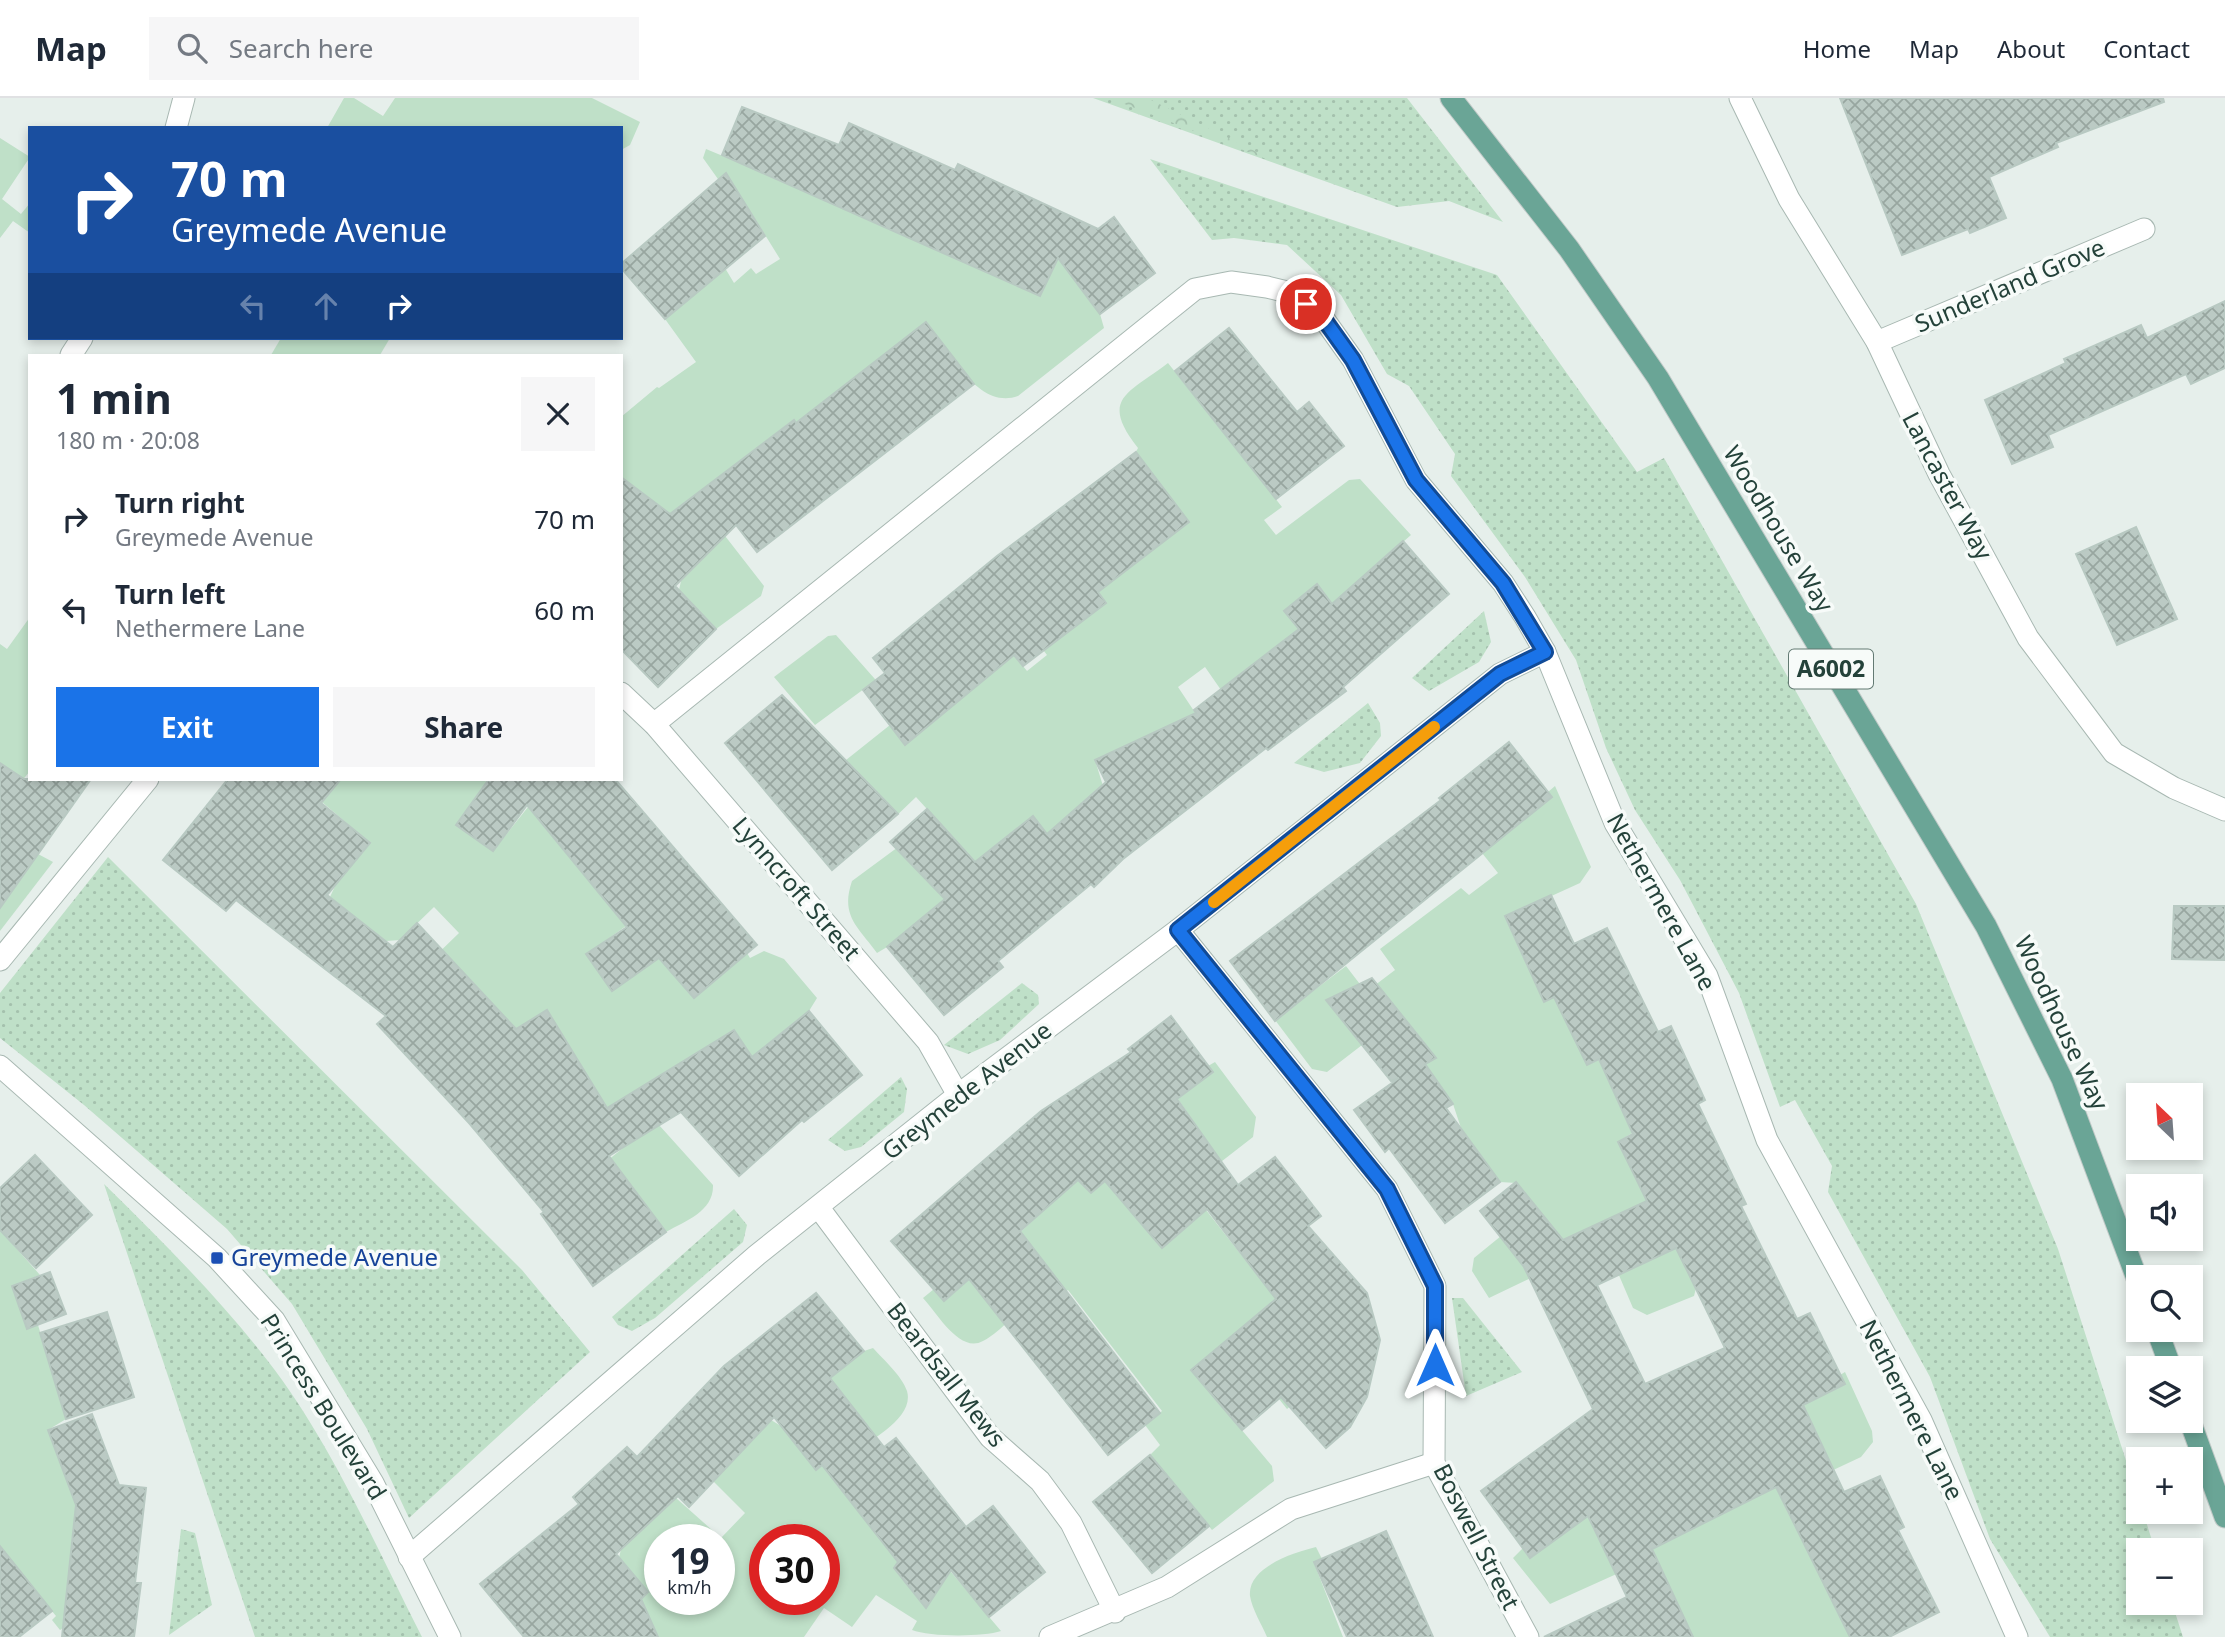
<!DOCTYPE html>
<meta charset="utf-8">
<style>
body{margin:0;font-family:"Noto Sans",sans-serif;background:#f6f6f7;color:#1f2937;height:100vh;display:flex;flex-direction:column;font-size:26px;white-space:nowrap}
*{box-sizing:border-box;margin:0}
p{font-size:23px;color:#747a83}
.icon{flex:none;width:38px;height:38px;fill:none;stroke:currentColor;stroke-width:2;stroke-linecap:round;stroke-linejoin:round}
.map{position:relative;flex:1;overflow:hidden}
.sheet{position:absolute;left:28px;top:256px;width:595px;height:427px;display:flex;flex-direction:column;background:#fff;border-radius:0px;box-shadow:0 4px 10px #0003}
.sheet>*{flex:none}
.top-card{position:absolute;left:28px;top:28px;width:595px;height:214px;border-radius:0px;box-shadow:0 4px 10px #0003;background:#1a4fa0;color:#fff;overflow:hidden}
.needle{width:46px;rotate:335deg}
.buttons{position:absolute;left:2126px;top:985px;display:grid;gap:14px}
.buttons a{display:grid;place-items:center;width:77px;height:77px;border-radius:0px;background:#fff;box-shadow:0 4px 10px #0003;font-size:35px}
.speed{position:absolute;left:644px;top:1426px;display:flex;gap:14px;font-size:35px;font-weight:700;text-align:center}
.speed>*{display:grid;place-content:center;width:91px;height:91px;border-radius:50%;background:#fff;box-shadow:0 4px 10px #0003;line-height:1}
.speed small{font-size:18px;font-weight:400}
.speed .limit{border:10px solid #d22;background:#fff;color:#111}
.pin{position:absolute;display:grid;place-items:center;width:60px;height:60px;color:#fff;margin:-30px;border:4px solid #fff;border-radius:50%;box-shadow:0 2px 7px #0007}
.me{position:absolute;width:77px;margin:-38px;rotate:0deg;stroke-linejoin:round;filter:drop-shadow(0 0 5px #0008)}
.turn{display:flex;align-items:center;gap:24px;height:147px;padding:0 28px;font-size:32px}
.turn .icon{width:91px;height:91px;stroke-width:2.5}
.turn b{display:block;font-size:49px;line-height:60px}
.lanes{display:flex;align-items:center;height:66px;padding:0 28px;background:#0003;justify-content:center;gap:35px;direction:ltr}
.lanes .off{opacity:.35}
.round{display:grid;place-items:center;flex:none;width:74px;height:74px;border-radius:0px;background:#f6f6f7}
.overview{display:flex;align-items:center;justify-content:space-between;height:119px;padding:0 28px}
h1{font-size:42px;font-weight:700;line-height:52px}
.primary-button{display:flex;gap:14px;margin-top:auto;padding:14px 28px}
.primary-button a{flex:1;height:80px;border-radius:0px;background:#1a73e8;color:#fff;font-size:28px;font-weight:700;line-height:80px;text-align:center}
.primary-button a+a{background:#f6f6f7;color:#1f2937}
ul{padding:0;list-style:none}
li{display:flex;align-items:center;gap:21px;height:91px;padding:0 28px}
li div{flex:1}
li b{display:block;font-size:26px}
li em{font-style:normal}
header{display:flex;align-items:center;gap:42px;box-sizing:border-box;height:98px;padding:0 35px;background:#fff;border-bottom:2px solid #e0e1e3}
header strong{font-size:33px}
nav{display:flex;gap:38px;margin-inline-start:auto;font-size:24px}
.search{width:490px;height:63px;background:#f6f6f7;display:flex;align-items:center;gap:18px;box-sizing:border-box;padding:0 24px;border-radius:0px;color:#747a83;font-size:26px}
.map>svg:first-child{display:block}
.grass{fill:url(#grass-dots)}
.forest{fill:url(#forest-crowns)}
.garden{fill:#bfe0c8;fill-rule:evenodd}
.building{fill:url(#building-cross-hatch);stroke:#b8c9c2;stroke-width:2;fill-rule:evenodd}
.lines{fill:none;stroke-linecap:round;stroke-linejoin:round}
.minor-casing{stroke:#a8b8b2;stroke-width:23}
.major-casing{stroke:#c2cac8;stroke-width:23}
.minor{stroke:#fff;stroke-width:21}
.major{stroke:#6aa596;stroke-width:21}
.route-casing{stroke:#114b97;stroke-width:18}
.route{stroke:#1a73e8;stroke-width:12}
.slow{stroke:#f59e0b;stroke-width:12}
.transit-dot{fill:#1a4fb4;stroke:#f7fbf9;stroke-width:2.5}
.labels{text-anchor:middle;stroke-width:7;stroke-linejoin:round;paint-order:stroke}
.shield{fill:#f7fbf9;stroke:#637a73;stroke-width:2}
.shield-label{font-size:23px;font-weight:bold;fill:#24423a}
.street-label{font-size:24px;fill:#24423a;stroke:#f7fbf9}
.transit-label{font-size:24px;fill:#164399;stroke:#f7fbf9;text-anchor:start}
</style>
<header>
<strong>Map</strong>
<div class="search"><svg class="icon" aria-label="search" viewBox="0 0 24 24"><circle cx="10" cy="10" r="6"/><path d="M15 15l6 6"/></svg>Search here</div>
<nav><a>Home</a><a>Map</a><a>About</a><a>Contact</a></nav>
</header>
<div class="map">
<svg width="2225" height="1539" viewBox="0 0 2225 1539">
<defs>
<pattern id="grass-dots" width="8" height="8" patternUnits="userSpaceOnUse" patternTransform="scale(1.75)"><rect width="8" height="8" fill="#bfe0c8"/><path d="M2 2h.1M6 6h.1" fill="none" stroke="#a4c1ad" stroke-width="1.8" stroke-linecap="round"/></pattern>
<pattern id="forest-crowns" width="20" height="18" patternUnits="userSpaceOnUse" patternTransform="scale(1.75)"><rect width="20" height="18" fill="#bfe0c8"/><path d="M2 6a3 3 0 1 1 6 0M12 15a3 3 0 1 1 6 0" fill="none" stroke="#a4c1ad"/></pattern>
<pattern id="building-cross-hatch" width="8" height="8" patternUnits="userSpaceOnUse" patternTransform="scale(1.75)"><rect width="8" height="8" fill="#bbcac4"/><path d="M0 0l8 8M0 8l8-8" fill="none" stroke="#98a6a0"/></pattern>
</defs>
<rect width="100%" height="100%" fill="#e6efeb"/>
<g class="grass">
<polygon points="1093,0 1407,0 1503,124 1449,103 1397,109"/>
<polygon points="1150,61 1497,177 1637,374 1664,360 1916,806 2058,1151 2138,1400 2138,1414 2143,1414 2155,1452 2138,1452 2138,1505 2172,1505 2183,1539 2050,1539 1990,1441 1930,1279 1828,1094 1832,1068 1795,1002 1780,1009 1739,895 1680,782 1635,712 1606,650 1576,562 1525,479 1451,378 1455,356 1409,288 1387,276 1341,197 1287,147 1234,140 1212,142"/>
<polygon points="1484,513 1491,544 1479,564 1429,593 1412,580"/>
<polygon points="1368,605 1380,625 1381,638 1360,665 1324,674 1294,665"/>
<polygon points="108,759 522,1172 590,1254 409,1420 367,1331 292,1206 227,1131 84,1007 0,940 0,895"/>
<polygon points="1022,885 1038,897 1039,906 1000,942 968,956 944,947"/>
<polygon points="901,979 907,991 904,1014 861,1049 845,1053 828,1042"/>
<path d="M 104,1086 C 158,1139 213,1194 260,1253 C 328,1337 373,1443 422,1539 L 255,1539 Z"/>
<polygon points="734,1111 747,1127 743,1144 655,1220 632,1233 618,1227 612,1219"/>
<polygon points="1452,1200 1463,1200 1522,1274 1466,1298"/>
<polygon points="181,1431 195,1435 212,1507 169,1537"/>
</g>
<polygon class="forest" points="1109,0 1147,0 1287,69"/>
<g class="garden">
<polygon points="344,0 354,0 383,18 395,0 592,0 640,24 630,47 621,52 621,30 327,30"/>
<polygon points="0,40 30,59 2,101 21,116 30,105 30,135 13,123 0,140"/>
<path d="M 706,51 L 817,97 L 1040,198 L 1058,160 L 1100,216 L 1104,230 L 1018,298 C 977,313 947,249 925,224 L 803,334 L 793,322 L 694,398 L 764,488 L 761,498 L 716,531 L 679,492 L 681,483 L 716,447 L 621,434 L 648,399 L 621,379 L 621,319 L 657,289 L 659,290 L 696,264 L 665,221 L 725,170 L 734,185 L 751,170 L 756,176 L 780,161 L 752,116 L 745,119 L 703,60 Z"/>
<polygon points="281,240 390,240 380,257 271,257"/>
<path d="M 1168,265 L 1282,409 L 1264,422 L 1276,437 L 1349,382 L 1360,381 L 1411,437 L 1332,506 L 1318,487 L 1284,513 L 1299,531 L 1221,592 L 1205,569 L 1178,589 L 1198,619 L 1095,662 L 1103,688 L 1047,736 L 1033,718 C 979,760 938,821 877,855 C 858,829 840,818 852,783 L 936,721 L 916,699 L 890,724 L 841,666 L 895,623 L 868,588 L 815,627 L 774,579 L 828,538 L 836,537 L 920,632 L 1014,557 L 1027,573 L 1047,557 L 1034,540 L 1077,527 L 1106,505 L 1098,493 L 1189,424 L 1136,354 L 1138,350 C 1099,300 1128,296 1168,265 Z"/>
<polygon points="30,519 30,673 21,684 15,676 0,665 0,546 7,551"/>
<path d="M 332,681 L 482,681 L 487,684 L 456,727 L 493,753 L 528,709 L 626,828 L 587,856 L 612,893 L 645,870 L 656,857 L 694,900 L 747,855 L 750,860 L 764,853 L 784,861 L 817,900 L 809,913 L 770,944 L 761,972 L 739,940 L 684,1012 L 659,1027 L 713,1087 C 714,1113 686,1123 666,1134 L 646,1107 L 596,1072 L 634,1041 L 571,1042 L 569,947 L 547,912 L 504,938 L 505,919 L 471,882 L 449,902 L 425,868 L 459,835 L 434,809 L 400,842 L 386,843 L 330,799 L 336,786 L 370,745 L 322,704 L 337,686 Z"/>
<polygon points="1555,688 1591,769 1580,785 1505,819 1527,868 1538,864 1587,967 1599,962 1632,1035 1618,1044 1667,1143 1672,1141 1696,1190 1694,1198 1647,1217 1633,1210 1597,1126 1575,1136 1581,1156 1489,1200 1472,1173 1474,1160 1501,1138 1516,1085 1500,1084 1461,1030 1453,1006 1422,963 1401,917 1327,974 1312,971 1275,922 1346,868 1366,894 1395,872 1380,851 1461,790 1469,797 1498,775 1482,755 1552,699 1548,694"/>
<polygon points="38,756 53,764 0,833 0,810"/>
<path d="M 1215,964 L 1256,1019 L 1253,1039 L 1141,1126 L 1162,1150 L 1206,1112 L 1283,1210 L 1314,1288 L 1287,1311 L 1279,1301 L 1209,1293 L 1272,1368 L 1274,1383 L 1212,1432 L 1150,1357 L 1160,1347 L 1145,1327 L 1162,1313 L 1068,1192 L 1018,1230 L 1010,1222 C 1002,1229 993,1238 983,1243 C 960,1256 937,1215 923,1200 L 934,1191 L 945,1203 L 1077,1082 L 1091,1095 L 1119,1071 L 1211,1049 L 1178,1001 L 1213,974 L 1208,968 Z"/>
<polygon points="0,1132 40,1177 12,1188 27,1230 38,1227 66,1321 48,1332 63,1373 78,1382 71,1455 79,1518 60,1532 52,1522 56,1518 21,1475 0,1492"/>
<path d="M 873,1250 C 884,1262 902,1278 907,1293 C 915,1320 869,1343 851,1356 L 1001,1533 C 983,1539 929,1539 912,1532 L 917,1523 L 876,1497 L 852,1529 L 824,1510 L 804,1539 L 658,1539 L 657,1537 L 543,1539 L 622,1518 L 648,1494 L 619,1460 L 621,1451 L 676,1400 L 721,1440 L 745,1415 L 713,1383 L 771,1322 L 781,1328 L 816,1372 L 869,1330 L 829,1281 L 864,1253 ZM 660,1442 L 719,1442 L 719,1502 L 660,1502 ZM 765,1442 L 824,1442 L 824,1502 L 765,1502 Z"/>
<polygon points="1845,1274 1872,1333 1873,1344 1861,1359 1829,1374 1826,1371 1778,1394 1790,1419 1796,1417 1851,1539 1693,1539 1666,1481 1632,1469 1550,1506 1513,1460 1523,1450 1531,1460 1565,1434 1574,1391 1610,1464 1825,1353 1803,1307 1844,1287 1840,1277"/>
<path d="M 1316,1449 L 1322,1461 L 1314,1465 L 1343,1539 L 1267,1539 C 1262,1527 1252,1511 1250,1498 C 1247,1469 1295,1454 1316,1449 Z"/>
</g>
<g class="building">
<polygon points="1840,0 2163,0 2164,4 2056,45 2058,49 1989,79 2006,120 1970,135 1968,131 1902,157"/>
<polygon points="742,9 839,47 849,25 955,72 958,66 1098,131 1114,119 1155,175 1100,216 1058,160 1040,198 722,57"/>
<polygon points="726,75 765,138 665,221 621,170 621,166"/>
<polygon points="2225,203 2225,270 2191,286 2186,276 2048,337 2053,349 2012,366 1985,302 2066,265 2064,261 2141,227 2147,240"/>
<polygon points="926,224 974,286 757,454 736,427 675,488 716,531 658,589 621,551 621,379 670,416 794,322 796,325"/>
<polygon points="1229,230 1297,314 1309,304 1344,348 1276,401 1175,273"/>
<polygon points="1136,354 1189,424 1098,494 1106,505 1023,568 1014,557 905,647 863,592 885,575 873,560 997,458"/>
<polygon points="2136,429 2177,521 2117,547 2076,456"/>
<polygon points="1403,443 1449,496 1343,589 1346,593 1268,652 1266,650 1123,761 1094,789 1091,786 998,863 1003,869 944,917 887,849 945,801 890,744 927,711 975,764 1033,718 1047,736 1106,684 1095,662 1196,615 1194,612 1299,531 1284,513 1317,486 1332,506"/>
<polygon points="782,597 898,716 832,772 725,645"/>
<polygon points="1509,644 1552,699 1275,923 1230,863 1441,702 1439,700"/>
<polygon points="0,665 24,681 91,681 0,810"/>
<polygon points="228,681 341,681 321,705 370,745 327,797 393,849 417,825 516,931 547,912 607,1010 734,932 752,959 809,913 862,977 804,1024 802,1022 739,1078 681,1014 609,1058 666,1134 593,1188 541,1116 544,1114 469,1025 377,926 386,918 236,802 226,813 163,762"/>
<polygon points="489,681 615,681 757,847 694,900 659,860 612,893 586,856 627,829 527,707 493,753 456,727"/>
<path d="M 1551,797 L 1574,846 L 1607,830 L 1658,934 L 1671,928 L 1705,1002 L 1698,1006 L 1746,1106 L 1741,1108 L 1797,1221 L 1810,1215 L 1845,1286 L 1803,1307 L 1844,1394 L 1880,1378 L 1904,1429 L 1898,1432 L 1939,1514 L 1889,1539 L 1850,1539 L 1776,1389 L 1652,1451 L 1693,1539 L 1544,1539 L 1627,1499 L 1588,1418 L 1530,1460 L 1481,1393 L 1593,1311 L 1524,1169 L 1480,1113 L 1516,1084 L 1563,1142 L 1647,1103 L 1618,1044 L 1633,1036 L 1599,961 L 1587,967 L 1554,899 L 1544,904 L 1505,818 ZM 1676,1150 L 1725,1250 L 1645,1286 L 1597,1187 Z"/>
<polygon points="2174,808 2225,808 2225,862 2172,861"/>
<polygon points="1372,880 1436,960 1425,966 1453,1006 1446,1010 1500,1084 1445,1125 1389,1050 1385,1054 1354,1012 1399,980 1391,983 1326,902"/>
<polygon points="1171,918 1213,974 1177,1001 1238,1087 1275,1059 1321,1118 1308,1128 1367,1195 1380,1242 1367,1299 1350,1329 1326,1350 1281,1299 1242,1332 1191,1272 1276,1201 1207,1111 1162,1150 1105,1083 1091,1095 1078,1082 1020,1133 1160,1315 1108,1357 969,1181 944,1203 891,1143 1041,1013 1131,954 1128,951"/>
<polygon points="35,1057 92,1117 36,1170 0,1132 0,1090"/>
<polygon points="50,1174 66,1216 27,1231 12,1188"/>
<polygon points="816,1195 864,1253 830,1280 884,1349 896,1340 966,1429 993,1408 1045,1474 989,1519 951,1472 926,1510 894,1470 898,1464 822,1367 816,1372 774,1319 689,1409 678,1398 616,1456 648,1494 641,1501 658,1539 524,1539 480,1486 579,1406 573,1399 627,1349 637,1359 724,1268"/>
<polygon points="107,1214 134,1299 66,1321 40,1235"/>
<polygon points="92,1316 119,1387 146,1390 135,1485 141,1485 134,1539 62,1539 76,1407 48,1332"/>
<polygon points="1150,1357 1209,1428 1152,1475 1093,1404"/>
<polygon points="1386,1433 1433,1539 1347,1539 1314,1464"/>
<polygon points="0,1448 52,1513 19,1539 0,1539"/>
</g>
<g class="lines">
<g class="minor-casing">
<g id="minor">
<polyline points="1740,0 1789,101 1877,244 1939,376 2028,540 2114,655 2174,690 2225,712"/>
<polyline points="176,30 184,0"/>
<polyline points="1877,244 2144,131"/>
<polyline points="71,257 82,240"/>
<polyline points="621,595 654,626 928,944 958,997"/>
<polyline points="654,626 1195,191 1231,184 1267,189 1291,195 1321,217 1353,262 1416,382 1503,485 1525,519 1545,554 1615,725 1707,878 1767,1042 1921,1322 2017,1539"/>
<polyline points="1178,832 1387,1091 1435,1188 1434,1365 1528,1539"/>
<polyline points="0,862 148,681"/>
<polyline points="0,968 217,1160 274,1222 373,1385 450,1539"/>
<polyline points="819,1110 990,1339 1040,1383 1071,1425 1115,1514"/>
<polyline points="409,1459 757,1157 958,997 1178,832 1500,576 1545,554"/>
<polyline points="1050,1539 1167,1489 1291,1411 1434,1365"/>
</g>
</g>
<g class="major-casing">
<g id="major">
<polyline points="1451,0 1569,151 1658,280 1986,828 2062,981 2138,1183"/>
<polyline points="2157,1232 2171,1270"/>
<polyline points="2190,1323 2225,1419"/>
</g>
</g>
<use href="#minor" class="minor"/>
<use href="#major" class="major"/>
</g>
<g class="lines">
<g class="route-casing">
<polyline id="route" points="1306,206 1321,217 1353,262 1416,382 1503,485 1545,554 1500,576 1178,832 1387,1091 1435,1188 1435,1267"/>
</g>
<use href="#route" class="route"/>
<polyline class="slow" points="1214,804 1434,629"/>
</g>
<rect class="transit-dot" x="210" y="1153" width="14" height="14" rx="3.5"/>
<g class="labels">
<rect class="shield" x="1789" y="551.5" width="84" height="39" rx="5"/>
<g class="shield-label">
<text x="1831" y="579">A6002</text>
</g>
<g class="street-label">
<text transform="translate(2010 188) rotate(-23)" y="8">Sunderland Grove</text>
<text transform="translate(1947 388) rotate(62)" y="8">Lancaster Way</text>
<text transform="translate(1778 431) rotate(59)" y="8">Woodhouse Way</text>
<text transform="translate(796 791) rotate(49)" y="8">Lynncroft Street</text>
<text transform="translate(1661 804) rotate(61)" y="8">Nethermere Lane</text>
<text transform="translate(2061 925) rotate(65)" y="8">Woodhouse Way</text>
<text transform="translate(967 993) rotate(-38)" y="8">Greymede Avenue</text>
<text transform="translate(946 1277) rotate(52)" y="8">Beardsall Mews</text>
<text transform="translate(323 1309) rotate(58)" y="8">Princess Boulevard</text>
<text transform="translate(1911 1312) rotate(63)" y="8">Nethermere Lane</text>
<text transform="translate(1476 1439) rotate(63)" y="8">Boswell Street</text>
</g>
<g class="transit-label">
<text x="231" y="1168">Greymede Avenue</text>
</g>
</g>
</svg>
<div class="buttons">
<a><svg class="needle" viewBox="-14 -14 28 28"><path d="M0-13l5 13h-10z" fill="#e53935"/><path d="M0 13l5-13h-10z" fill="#747a83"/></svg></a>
<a><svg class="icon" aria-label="sound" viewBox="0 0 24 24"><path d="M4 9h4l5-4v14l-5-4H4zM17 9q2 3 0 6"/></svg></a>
<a><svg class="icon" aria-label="search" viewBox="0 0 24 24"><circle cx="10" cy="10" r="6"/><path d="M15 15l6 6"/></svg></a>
<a><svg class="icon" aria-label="layers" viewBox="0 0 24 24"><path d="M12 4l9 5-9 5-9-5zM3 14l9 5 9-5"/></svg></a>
<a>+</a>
<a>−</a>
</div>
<div class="speed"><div>19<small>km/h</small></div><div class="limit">30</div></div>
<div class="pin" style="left:1306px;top:206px;background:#d93025"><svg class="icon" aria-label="arrive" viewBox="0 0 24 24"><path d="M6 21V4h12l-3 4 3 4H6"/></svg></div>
<svg class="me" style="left:1435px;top:1267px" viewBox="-20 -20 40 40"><path d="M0-17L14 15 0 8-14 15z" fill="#1a73e8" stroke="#fff" stroke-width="4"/></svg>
<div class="top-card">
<div class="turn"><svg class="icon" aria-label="right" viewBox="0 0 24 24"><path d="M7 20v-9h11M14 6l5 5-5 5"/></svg><div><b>70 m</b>Greymede Avenue</div></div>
<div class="lanes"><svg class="icon off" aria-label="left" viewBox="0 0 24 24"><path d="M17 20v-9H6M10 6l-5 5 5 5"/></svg><svg class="icon off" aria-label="ahead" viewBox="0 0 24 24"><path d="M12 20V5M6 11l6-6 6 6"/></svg><svg class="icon" aria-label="right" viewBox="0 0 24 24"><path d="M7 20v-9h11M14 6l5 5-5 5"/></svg></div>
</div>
<section class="sheet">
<div class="overview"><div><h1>1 min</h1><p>180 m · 20:08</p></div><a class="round"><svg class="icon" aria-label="close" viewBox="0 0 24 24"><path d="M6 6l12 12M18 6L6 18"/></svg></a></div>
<ul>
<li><svg class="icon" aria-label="right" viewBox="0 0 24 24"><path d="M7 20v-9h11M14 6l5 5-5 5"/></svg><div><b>Turn right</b><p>Greymede Avenue</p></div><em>70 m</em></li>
<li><svg class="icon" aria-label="left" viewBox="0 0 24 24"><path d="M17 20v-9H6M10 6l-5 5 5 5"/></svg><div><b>Turn left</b><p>Nethermere Lane</p></div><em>60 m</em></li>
</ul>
<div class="primary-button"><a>Exit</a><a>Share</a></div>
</section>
</div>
